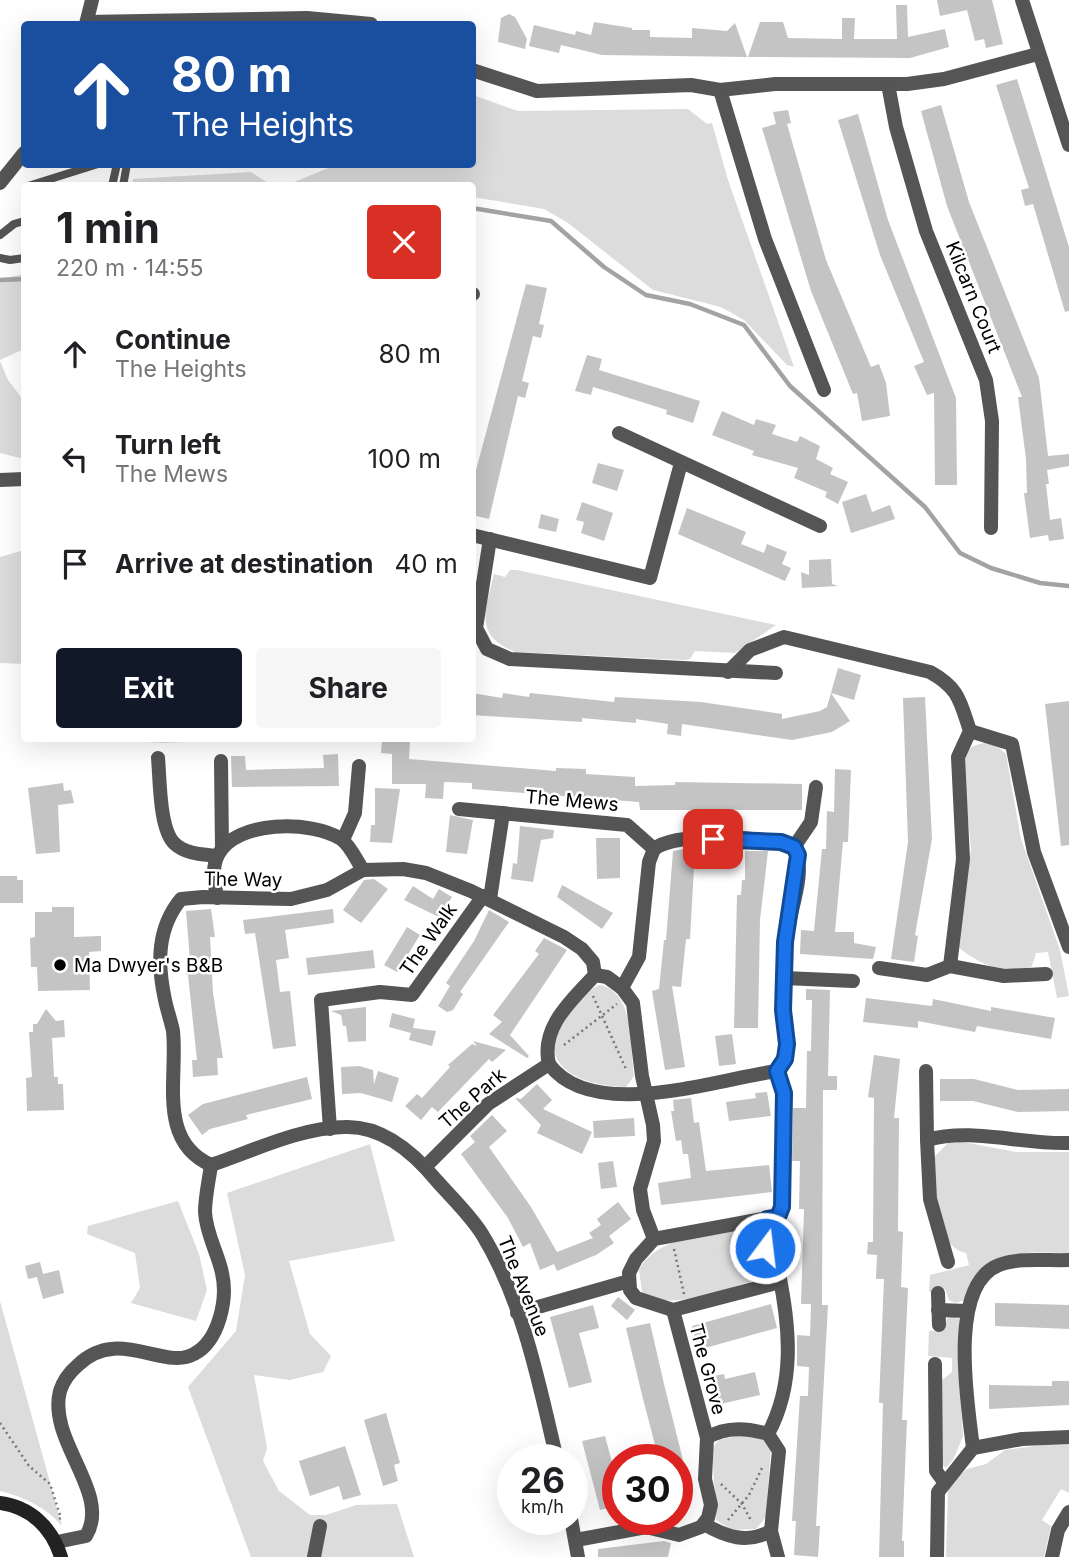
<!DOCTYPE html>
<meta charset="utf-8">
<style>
body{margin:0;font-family:Inter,sans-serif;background:#f6f6f6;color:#202124;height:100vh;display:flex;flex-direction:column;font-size:26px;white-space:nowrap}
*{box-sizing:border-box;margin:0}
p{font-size:23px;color:#757577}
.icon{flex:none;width:38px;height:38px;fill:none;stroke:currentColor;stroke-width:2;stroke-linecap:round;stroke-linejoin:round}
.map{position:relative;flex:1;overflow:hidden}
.panel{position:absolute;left:21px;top:182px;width:455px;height:560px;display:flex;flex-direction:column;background:#fff;border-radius:7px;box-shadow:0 7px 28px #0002}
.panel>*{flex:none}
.top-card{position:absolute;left:21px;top:21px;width:455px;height:147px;border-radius:7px;box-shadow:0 7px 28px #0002;background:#1a4fa0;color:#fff;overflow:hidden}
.speed{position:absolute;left:497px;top:1444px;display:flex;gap:14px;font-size:35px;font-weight:700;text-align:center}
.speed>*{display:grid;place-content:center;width:91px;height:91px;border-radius:50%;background:#fff;box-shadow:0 7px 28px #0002;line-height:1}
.speed small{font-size:18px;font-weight:400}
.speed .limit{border:10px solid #d22;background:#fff;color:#111}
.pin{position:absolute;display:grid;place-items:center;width:60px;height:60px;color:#fff;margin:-30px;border-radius:14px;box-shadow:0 4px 10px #0006}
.me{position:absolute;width:77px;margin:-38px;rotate:15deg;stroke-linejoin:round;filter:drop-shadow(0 0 5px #0008)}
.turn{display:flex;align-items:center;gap:24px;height:147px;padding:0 35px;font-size:32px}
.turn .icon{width:91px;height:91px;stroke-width:2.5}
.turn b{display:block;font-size:49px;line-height:60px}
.round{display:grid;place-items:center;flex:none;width:74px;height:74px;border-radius:7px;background:#f6f6f6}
.overview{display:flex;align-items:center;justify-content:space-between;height:119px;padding:0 35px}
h1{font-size:42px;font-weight:700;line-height:52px}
.cta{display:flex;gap:14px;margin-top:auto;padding:14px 35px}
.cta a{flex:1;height:80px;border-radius:7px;background:#111827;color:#fff;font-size:28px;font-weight:700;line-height:80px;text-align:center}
.cta a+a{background:#f6f6f6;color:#202124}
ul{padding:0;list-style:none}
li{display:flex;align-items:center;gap:21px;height:105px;padding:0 35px}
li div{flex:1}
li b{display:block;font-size:26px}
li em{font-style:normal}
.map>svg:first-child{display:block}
.green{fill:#dcdcdc}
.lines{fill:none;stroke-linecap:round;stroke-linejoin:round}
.stream{stroke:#a3a3a3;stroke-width:4.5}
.building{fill:#c4c4c4}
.path{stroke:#777;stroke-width:2.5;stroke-dasharray:2 3.5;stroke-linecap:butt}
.lane{stroke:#555;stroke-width:8}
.street{stroke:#555;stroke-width:14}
.secondary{stroke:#222;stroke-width:14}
.route-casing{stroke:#114b97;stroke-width:18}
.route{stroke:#1a73e8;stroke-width:12}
.poi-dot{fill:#000;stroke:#fff;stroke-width:2.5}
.labels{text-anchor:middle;stroke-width:5;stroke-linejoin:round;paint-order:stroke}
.street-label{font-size:19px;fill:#000;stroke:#fff}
.poi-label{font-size:19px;fill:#000;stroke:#fff;text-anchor:start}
</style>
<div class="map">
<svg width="1069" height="1557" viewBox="0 0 1069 1557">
<rect width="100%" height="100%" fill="#fff"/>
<g class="green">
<polygon points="473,95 518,111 688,109 707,124 712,123 728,180 794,367 787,365 744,320 721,307 653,290 568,223 544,209 473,197 472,186 287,185 333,166 472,164"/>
<polygon points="251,172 268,183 286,185 132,185 133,179"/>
<polygon points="24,274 24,349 0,360 0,279"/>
<polygon points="0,361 8,380 24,401 24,459 0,453"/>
<polygon points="24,550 24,664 0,663 0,557"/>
<path d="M 510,570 L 517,570 L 776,625 L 735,653 L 695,651 L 690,659 L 684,660 L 515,652 C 473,635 486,610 494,574 L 505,577 Z"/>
<polygon points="127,738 246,738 246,739 164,743 127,741"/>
<path d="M 985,743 L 996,745 L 1006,754 L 1021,839 L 1060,950 L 1069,996 L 1057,998 L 1048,952 L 1036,953 L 1032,966 C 1005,977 977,963 957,946 L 971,849 L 962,764 C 966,750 971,745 985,743 Z"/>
<path d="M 599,985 C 635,990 630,1049 634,1076 L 626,1087 C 579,1087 526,1062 571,1011 C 579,1002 587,991 599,985 Z"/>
<path d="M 963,1142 L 1016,1152 L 1069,1152 L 1069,1253 C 1044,1253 1004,1248 984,1267 C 976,1275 971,1290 965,1300 L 955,1303 L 949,1300 L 945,1289 L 929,1292 L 930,1275 L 969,1265 L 966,1253 C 933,1246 935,1184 934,1157 L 948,1143 Z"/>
<polygon points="370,1144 395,1241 289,1261 310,1334 331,1356 323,1372 290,1380 254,1375 267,1448 263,1461 279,1491 310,1515 326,1515 356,1505 397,1504 414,1557 251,1557 188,1387 236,1331 245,1275 227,1193"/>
<polygon points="178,1201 199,1254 207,1290 196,1321 131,1303 140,1288 135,1253 87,1234 88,1226"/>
<path d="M 752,1228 L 759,1232 L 768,1265 L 766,1278 C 733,1284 670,1315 642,1292 L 639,1270 C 659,1233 716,1235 752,1228 Z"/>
<path d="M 0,1301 L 62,1526 C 46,1507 24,1497 0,1491 Z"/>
<polygon points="952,1316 960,1319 959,1381 963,1436 954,1458 946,1468 942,1464 942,1380 952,1372 952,1358 928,1356 929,1331 944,1330 947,1319"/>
<path d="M 737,1436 L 762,1436 L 771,1447 L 766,1517 L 756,1529 L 732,1530 L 716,1520 C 716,1496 712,1472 713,1447 L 719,1440 Z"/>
<polygon points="1050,1444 1069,1444 1069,1493 1061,1489 1042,1520 1051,1526 1044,1557 946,1557 948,1489 956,1478 967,1469 986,1464 1005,1450"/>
</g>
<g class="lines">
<g class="stream">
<polyline points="472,208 551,221 604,267 646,295 690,304 744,325 790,386 925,507 960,553 991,568 1040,583 1069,586"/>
<polyline points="0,280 24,279"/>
</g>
</g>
<g class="building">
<polygon points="937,0 992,0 1003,44 986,48 984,39 975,41 967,10 940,16"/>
<polygon points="896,5 907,5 908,37 945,29 949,47 910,58 748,57 760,22 783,22 788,38 842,39 842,18 855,18 854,39 897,39"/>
<polygon points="509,14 515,17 527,39 525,49 498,42 501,18"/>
<polygon points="594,22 632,28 632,30 650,30 650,37 692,38 692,28 727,31 735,23 747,57 602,55 561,45 559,53 529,46 534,25 575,35 576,31 591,35"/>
<polygon points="1017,79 1069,247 1069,311 1065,312 1033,204 1025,206 1021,190 1029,188 996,85"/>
<polygon points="941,105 969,202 1039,378 1048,456 1069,454 1069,466 1047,470 1049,484 1046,484 1050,520 1061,518 1064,539 1049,541 1048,535 1030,538 1024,493 1027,493 1026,459 1018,397 1022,397 947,206 921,111"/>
<polygon points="788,110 791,123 787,124 826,260 871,367 879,364 886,383 890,416 862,421 857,393 853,394 811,291 762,128 776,124 773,112"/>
<polygon points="858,114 888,220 956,398 957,485 935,485 934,393 927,395 914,366 924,362 880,255 838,120"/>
<polygon points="526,284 547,288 539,324 544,325 541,338 533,336 522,381 529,383 525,398 518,396 489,519 472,515 472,485"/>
<polygon points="587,355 602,359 599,370 700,401 693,423 666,414 667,410 610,392 593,387 591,395 575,391"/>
<polygon points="722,411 754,425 756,419 776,425 772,434 797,442 800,436 820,446 816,459 833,468 830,474 848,482 838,504 825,497 827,492 794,478 798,468 752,455 754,451 712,435"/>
<polygon points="598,463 624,470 617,491 592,483"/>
<polygon points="866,494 872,512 890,505 895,519 851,533 842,502"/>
<polygon points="582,502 613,513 604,541 581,533 584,522 576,520"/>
<polygon points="687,508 746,532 741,544 764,553 767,544 787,552 782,564 791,568 785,581 678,534"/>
<polygon points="541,514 559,519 556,532 538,528"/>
<polygon points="831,559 832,584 838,586 802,588 801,572 809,575 809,560"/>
<polygon points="838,668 861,675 854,700 831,693 850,721 832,732 792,740 682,724 681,736 667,734 668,724 636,719 636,723 582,718 582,722 472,715 472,693 502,698 503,693 529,697 530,693 614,702 615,697 701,702 782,714 782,719 820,711 827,707"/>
<polygon points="925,697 932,839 915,935 918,936 914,962 891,959 908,842 903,698"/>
<polygon points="1069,701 1069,845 1061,846 1045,704"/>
<polygon points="382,740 410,741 409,759 556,771 556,768 586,769 586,774 635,777 635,786 675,785 675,782 802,784 802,810 640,810 639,802 472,789 472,783 444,782 443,799 425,798 426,784 392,784 392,754 381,753"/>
<polygon points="338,754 339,786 232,787 231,756 245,756 246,770 280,769 324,768 323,755"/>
<polygon points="835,769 851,770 848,842 843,842 835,932 854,932 854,943 876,947 873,959 800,954 801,930 814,931 822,849 826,849 827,811 834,812"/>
<polygon points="63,783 64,791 71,790 74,803 58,805 60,852 36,854 28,788"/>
<polygon points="375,788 400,789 392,843 370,842 371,825 375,825"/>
<polygon points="450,815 473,820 467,854 446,852"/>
<polygon points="520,826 554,830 553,838 541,840 533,882 511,879 513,863 517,864"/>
<polygon points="596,838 620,838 620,878 597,879"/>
<polygon points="690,848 695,849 690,939 686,939 681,987 672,986 685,1067 665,1070 652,991 659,989 664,940 666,940 673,851"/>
<polygon points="745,851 768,851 760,920 758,1028 734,1028 737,895 741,895 742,880 745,880"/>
<polygon points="0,876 17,876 17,880 23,880 23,903 0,903"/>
<polygon points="374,879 388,889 361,923 343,910 364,880"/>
<polygon points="562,885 613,913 602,929 557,897"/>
<polygon points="413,886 433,899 439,889 452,897 439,917 404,900"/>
<polygon points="52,907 74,907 74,937 101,936 101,951 89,952 90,990 38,991 37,967 31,967 30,938 35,937 35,912 52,912"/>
<polygon points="211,909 215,937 210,937 213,993 223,1058 217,1058 218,1075 193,1077 192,1060 197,1060 188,975 186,975 185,961 190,960 186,911"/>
<polygon points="333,909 334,923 285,930 289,958 276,960 280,992 290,991 296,1046 273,1049 255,933 245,934 243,920"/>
<polygon points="489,910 509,922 460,992 463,994 453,1010 447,1012 438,1006 450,986 446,983 474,941"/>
<polygon points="407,927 420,935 397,972 384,965"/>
<polygon points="544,938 567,950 510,1035 529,1056 527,1058 489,1034 502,1022 493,1015 539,954 535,951"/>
<polygon points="373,950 375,968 308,975 306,958"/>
<polygon points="806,989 830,990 828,1076 837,1076 837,1090 823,1090 822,1305 828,1305 816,1526 820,1526 818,1557 794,1555 796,1521 792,1521 800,1396 808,1396 809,1367 797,1366 797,1335 810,1336 811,1304 801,1304 804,1209 799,1209 800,1161 792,1161 793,1108 806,1108 807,1051 811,1051 812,1000 806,1000"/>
<polygon points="866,998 932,1006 933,999 991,1011 991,1007 1055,1018 1051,1039 977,1026 975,1032 918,1021 918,1028 863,1022"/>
<polygon points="366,1007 366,1041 348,1042 346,1026 343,1026 341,1015 331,1011"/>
<polygon points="46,1009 56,1021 64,1020 65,1037 52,1038 54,1077 58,1077 58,1084 63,1084 64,1110 27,1111 26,1078 32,1077 29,1032 33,1032 33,1024 37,1024"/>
<polygon points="392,1013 415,1019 413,1028 436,1031 432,1046 409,1040 411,1033 389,1027"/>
<polygon points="732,1034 736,1064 719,1066 715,1036"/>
<polygon points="473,1041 506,1050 492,1062 489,1059 438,1112 432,1107 421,1120 405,1106 417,1094 422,1098 450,1067 448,1065 472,1044 477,1046"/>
<polygon points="874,1055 900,1059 894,1118 899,1118 898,1231 903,1232 901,1287 908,1288 902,1420 907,1420 902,1541 904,1541 904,1557 879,1557 883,1403 879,1403 884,1279 876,1279 877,1255 867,1254 868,1242 873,1242 874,1098 868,1097"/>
<polygon points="359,1066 373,1070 374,1084 378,1071 399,1078 392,1102 361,1093 342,1094 341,1067"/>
<polygon points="307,1077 312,1099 246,1115 248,1119 210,1129 202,1135 188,1115 203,1104"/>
<polygon points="940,1079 974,1079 1018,1090 1069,1089 1069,1111 1018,1112 973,1101 940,1101"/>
<polygon points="537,1084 552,1100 543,1109 592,1132 582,1154 537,1133 541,1125 515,1098 521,1099"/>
<polygon points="767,1092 771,1116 729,1121 726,1102 756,1098 755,1093"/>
<polygon points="691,1098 694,1123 699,1122 706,1171 769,1165 772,1192 661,1205 658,1183 691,1178 688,1154 683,1154 681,1140 676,1141 671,1111 674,1111 673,1100"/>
<polygon points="492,1115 507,1131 489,1147 531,1207 557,1252 593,1238 589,1233 601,1225 597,1219 618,1202 631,1219 609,1236 614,1243 596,1255 557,1271 554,1264 540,1270 530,1243 523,1247 508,1218 461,1154 475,1142 470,1136"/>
<polygon points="634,1118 635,1136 594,1138 593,1121"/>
<polygon points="613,1161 617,1187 601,1189 598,1163"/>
<polygon points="40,1262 43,1274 59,1270 64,1293 43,1299 37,1277 28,1279 25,1266"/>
<polygon points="618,1297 635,1310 627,1320 611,1306"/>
<polygon points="995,1303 1069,1305 1069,1329 995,1326"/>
<polygon points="771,1304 777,1328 698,1350 692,1326"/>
<polygon points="593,1305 599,1328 579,1333 592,1382 569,1388 550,1317"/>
<polygon points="650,1323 664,1384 683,1460 659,1460 642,1395 626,1328"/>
<polygon points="755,1372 760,1395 716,1405 709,1377 724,1374 725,1379"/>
<polygon points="1052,1381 1069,1381 1069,1405 989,1409 989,1385 1052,1386"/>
<polygon points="386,1413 400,1463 394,1465 398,1481 383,1486 364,1420"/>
<polygon points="605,1436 618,1485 618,1506 600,1510 582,1441"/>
<polygon points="345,1446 361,1495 343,1500 339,1486 310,1496 299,1461"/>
<polygon points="664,1541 671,1543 668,1557 598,1557 598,1549"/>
</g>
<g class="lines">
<g class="path">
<polyline points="593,996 626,1069"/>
<polyline points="564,1045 617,1004"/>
<polyline points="674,1249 684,1294"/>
<polyline points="0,1423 29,1466 50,1484 61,1518 57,1520"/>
<polyline points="721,1484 742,1504 752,1522"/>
<polyline points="728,1520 749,1495 762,1468"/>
</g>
<g class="lane">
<polyline points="28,186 98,164"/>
<polyline points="112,186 117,164"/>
<polyline points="123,186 127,164"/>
<polyline points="0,235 14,224 24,221"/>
<polyline points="0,258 10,260 24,258"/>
</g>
<g class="street">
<polyline points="1022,0 1069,145"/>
<polyline points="87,22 307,18 371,24"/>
<polyline points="86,24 92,0"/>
<polyline points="472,70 537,91 691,85 720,90 775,84 907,84 944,79 1038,54"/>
<polyline points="888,84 896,127 926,231 986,380 992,421 991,528"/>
<polyline points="720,90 765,239 824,390"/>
<polyline points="0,183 24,153"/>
<polyline points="472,294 473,294"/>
<polyline points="619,433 820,526"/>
<polyline points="0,480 24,479"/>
<polyline points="472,535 650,578 681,463"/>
<polyline points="490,539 476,628 487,649 510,659 776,673"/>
<path d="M 728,672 L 750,650 L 784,637 L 930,672 C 959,688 960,701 970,731 L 958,757 L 963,859 L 950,966 L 1004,976 L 1046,974"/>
<polyline points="970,731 1012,744 1034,852 1069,947"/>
<path d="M 158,758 C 160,778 159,830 175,844 C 186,854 202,854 217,856"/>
<polyline points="221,761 222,848"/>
<polyline points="459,809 627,825 654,849"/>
<polyline points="343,840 355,813 359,766"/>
<polyline points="794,847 811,822 816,787"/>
<path d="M 654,849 C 677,831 767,836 794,847"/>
<path d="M 217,898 C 215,884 211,868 218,855 C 235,820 312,820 341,839 C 350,845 357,861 363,870"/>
<polyline points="490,899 503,813"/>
<polyline points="879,968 927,975 950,966"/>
<path d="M 595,975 C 572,1000 540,1027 549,1064 C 592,1123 718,1079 777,1071 C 791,1049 784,1032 783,1008 C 783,987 783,964 785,943 C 788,914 808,873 794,847"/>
<polyline points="595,975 607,977 622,988"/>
<polyline points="784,978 853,981"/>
<polyline points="926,1071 927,1140"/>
<polyline points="330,1129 321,1000 380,992 412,995 483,896"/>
<path d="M 211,1165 C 157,1141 178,1078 173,1031 C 171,1021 167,1010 165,1000 C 157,963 157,928 181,899 L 203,897 L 291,899 L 327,890 L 363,870 L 403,869 L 426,873 L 471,891 L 564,937 L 582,949 L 593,962 L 595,975"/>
<path d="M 211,1165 C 253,1151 299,1128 344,1127 C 382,1125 414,1153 437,1181 C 452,1198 470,1215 482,1234 C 523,1301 539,1383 557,1460"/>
<polyline points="425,1167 488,1104 549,1064"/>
<polyline points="767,1218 654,1239 636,1259 629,1273 630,1290 636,1298 673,1310 780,1282"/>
<polyline points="654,1239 643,1210 640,1189 654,1141 653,1125 642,1076 633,1003 622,988 639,957 649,862 654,849"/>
<path d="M 1069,1260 C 1047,1261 1019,1257 999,1265 C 947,1285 968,1405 973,1448 L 1022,1439 L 1069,1437"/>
<path d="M 948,1262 L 930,1199 L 927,1140 C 973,1127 1022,1145 1069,1143"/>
<polyline points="938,1293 939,1325"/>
<polyline points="938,1310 967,1311"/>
<polyline points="517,1313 629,1281"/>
<polyline points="935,1364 936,1471 944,1482"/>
<path d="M 768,1434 C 795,1384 790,1328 779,1274 C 777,1265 769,1259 766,1251 C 763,1242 767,1228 767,1218 L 777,1217 L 782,1207 L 784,1093 L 777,1071"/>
<polyline points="571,1519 578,1557"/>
<path d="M 704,1524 C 726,1537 747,1544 771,1531 L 779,1451 L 768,1434 C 748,1428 725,1426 707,1438"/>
<polyline points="771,1531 778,1557"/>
<polyline points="576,1540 646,1527 679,1535 701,1527 708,1518 711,1505 705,1479 707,1438 673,1310"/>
<path d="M 57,1542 L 86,1536 C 112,1493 47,1441 60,1391 C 63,1381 70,1372 78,1365 C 118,1326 164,1371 194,1354 C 219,1341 228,1299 222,1273 C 218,1253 206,1234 205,1212 C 205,1197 209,1180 211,1165"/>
<polyline points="314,1557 320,1526"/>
<polyline points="937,1557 938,1492 973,1448"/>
<polyline points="1052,1557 1058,1530 1069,1512"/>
</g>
<path class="secondary" d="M 0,1503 C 31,1507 52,1528 61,1557"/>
</g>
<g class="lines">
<g class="route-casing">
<polyline id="route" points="713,839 781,842 794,847 798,855 785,942 783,1010 787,1044 785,1059 777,1071 784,1093 782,1207 778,1217 767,1219 765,1248"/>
</g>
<use href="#route" class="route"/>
</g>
<circle class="poi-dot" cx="60" cy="965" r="7"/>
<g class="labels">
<g class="street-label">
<text transform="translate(974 297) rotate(68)" y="7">Kilcarn Court</text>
<text transform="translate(572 800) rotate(5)" y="7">The Mews</text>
<text transform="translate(243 879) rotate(1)" y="7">The Way</text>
<text transform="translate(428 939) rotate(-55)" y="7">The Walk</text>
<text transform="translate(472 1098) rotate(-41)" y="7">The Park</text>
<text transform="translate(524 1286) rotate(68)" y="7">The Avenue</text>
<text transform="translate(708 1369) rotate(75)" y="7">The Grove</text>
</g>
<g class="poi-label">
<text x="74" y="972">Ma Dwyer's B&amp;B</text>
</g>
</g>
</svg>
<div class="speed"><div>26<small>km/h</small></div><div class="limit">30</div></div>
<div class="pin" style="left:713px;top:839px;background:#d93025"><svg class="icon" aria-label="arrive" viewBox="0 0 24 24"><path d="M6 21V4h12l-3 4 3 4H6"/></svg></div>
<svg class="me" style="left:765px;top:1248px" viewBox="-20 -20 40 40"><circle r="17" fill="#1a73e8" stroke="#fff" stroke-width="3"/><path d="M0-11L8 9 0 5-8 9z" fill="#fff"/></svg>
<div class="top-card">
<div class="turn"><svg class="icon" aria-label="ahead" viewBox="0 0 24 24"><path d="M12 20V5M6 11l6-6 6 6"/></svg><div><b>80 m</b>The Heights</div></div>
</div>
<section class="panel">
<div class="overview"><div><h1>1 min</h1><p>220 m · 14:55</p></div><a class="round" style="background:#d93025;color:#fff"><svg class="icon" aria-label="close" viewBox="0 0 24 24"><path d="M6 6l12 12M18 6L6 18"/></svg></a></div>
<ul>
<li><svg class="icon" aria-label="ahead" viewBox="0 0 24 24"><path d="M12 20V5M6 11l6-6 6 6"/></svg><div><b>Continue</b><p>The Heights</p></div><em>80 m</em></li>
<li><svg class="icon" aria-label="left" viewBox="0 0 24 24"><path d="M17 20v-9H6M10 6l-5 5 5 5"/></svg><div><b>Turn left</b><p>The Mews</p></div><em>100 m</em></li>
<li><svg class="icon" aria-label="arrive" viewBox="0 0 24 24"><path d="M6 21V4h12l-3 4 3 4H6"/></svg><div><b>Arrive at destination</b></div><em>40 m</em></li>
</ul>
<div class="cta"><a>Exit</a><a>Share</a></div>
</section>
</div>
